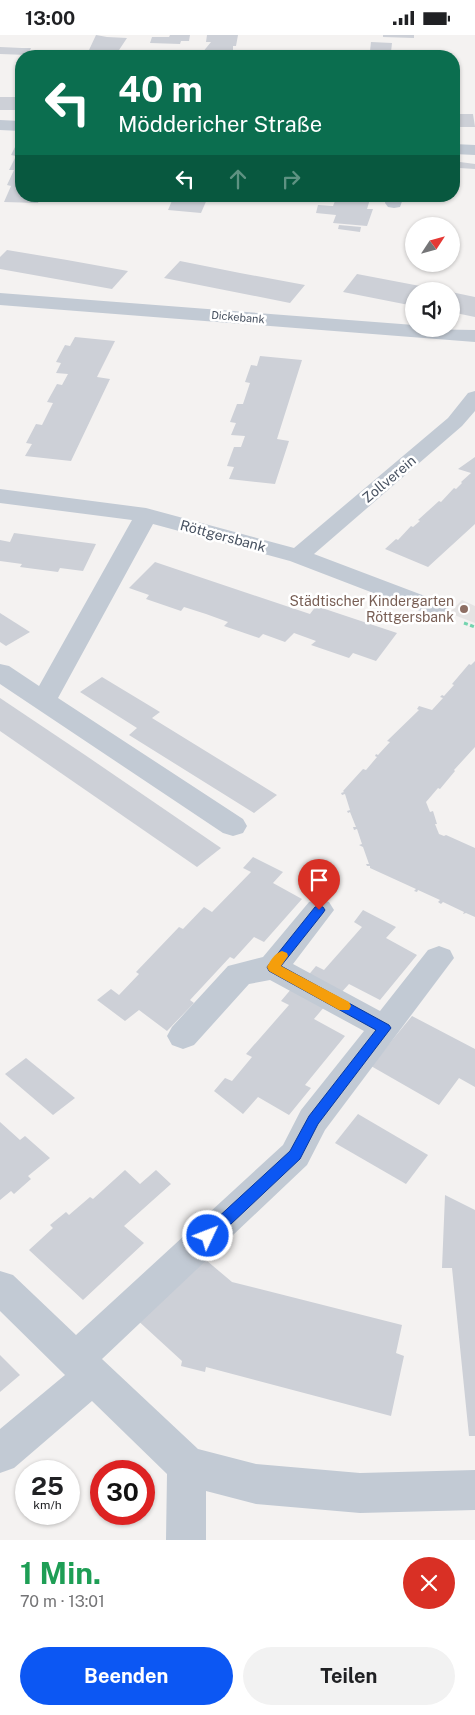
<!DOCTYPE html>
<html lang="de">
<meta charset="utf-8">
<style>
body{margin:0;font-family:"Public Sans",sans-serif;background:#f2f2f2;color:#202124;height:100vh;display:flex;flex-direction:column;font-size:19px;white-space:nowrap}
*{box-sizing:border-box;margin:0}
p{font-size:16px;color:#757577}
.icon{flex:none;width:28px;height:28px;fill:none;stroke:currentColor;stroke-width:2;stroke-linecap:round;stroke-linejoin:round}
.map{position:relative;height:1505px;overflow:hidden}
.sheet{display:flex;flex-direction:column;background:#fff;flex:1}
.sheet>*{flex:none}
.top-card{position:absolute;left:15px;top:15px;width:445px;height:152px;border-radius:20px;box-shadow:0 1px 4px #0004;background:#0b6e4f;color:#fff;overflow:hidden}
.needle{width:32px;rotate:54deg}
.tools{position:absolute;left:405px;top:182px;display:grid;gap:10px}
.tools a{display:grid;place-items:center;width:55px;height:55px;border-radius:50%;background:#fff;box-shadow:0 1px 4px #0004;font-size:25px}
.speed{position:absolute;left:15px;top:1425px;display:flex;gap:10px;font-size:25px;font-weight:700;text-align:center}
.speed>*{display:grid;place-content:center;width:65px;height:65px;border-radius:50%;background:#fff;box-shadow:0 1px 4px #0004;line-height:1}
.speed small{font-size:12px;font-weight:400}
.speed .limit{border:8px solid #d22;background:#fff;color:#111}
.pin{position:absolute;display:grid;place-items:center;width:42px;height:42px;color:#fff;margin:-51px -21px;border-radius:50% 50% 50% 0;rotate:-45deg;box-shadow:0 0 5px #0007}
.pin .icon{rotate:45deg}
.me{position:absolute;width:55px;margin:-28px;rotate:47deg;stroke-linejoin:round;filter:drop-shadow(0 0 4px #0008)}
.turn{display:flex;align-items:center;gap:18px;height:105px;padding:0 20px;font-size:22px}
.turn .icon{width:65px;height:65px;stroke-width:2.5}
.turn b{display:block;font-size:35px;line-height:42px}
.lanes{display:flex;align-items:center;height:48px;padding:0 20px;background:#0003;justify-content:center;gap:25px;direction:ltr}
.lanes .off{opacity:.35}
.round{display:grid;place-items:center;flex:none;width:52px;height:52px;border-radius:26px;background:#f2f2f2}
.overview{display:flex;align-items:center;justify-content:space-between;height:85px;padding:0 20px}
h1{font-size:30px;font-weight:700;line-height:38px;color:#1e9e55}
.primary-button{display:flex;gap:10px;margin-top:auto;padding:10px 20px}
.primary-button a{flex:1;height:58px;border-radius:30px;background:#0c57f3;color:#fff;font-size:20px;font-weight:700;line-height:58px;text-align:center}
.primary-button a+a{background:#f2f2f2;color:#202124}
.status{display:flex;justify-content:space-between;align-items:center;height:35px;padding:0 25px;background:#fff;direction:ltr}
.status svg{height:14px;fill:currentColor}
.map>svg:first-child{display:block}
.education{fill:#e5e3e3}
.building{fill:#cdd0d7}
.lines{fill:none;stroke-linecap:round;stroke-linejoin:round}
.path{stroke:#73d4af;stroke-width:3;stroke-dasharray:4 2.5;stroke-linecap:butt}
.minor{fill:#c2cad4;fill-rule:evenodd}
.route{fill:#0c57f3;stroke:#08399e}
.slow{fill:#f59e0b}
.education-dot{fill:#8d6e63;stroke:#fff;stroke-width:2}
.labels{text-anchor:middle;stroke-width:5;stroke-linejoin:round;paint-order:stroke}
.far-street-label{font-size:11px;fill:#485261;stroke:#fff}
.street-label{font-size:14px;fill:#485261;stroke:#fff}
.education-label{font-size:14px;fill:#785e54;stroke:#fff;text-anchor:end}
</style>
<div class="status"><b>13:00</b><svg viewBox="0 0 49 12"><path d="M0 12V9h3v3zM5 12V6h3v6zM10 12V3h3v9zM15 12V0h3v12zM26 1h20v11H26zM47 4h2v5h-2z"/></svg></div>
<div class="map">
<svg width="475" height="1505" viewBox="0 0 475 1505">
<rect width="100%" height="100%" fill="#f4f2f1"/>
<polygon class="education" points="462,565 475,571 475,588 449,578"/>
<g class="building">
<polygon points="96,0 107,2 127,3 115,21 96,21 100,15 89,15"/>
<polygon points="170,0 190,0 189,6 181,6 180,9 150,8 152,2 169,2"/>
<polygon points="207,0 238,0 236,11 233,11 233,15 230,15 230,19 202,18 211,7 206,7"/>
<polygon points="383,0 414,0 414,3 383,2"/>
<polygon points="371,7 392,8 391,17 370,16"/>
<polygon points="0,12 22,13 31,13 28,20 0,19"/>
<polygon points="356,16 374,19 372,21 353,21"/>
<rect x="0" y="62" width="21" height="13"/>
<polygon points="454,79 473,79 475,92 454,92"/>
<polygon points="18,106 21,106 21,161 41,161 38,168 4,167 11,151 7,150 14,135 9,135 16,121 11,120"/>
<polygon points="460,127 475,129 475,134 459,133"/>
<polygon points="174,161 203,161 208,162 201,178 168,175"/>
<polygon points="337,161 371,161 367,174 373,174 367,191 333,188 336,180 316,178 318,170 333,171"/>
<polygon points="339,190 361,192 360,197 338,194"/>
<polygon points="7,215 67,225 128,236 112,254 0,234 0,222"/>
<polygon points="180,226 240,238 305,250 290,268 164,243"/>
<polygon points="357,239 441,255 441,256 414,256 414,271 343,257"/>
<polygon points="451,257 475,262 475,282 451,277"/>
<polygon points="75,302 115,306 97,342 110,344 71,426 25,421 32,409 26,408 36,389 42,390 53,368 47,367 57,349 62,350 68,339 56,338 61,328 56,327 65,310 70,311"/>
<polygon points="260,321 302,325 277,404 289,406 275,449 229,444 234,432 227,431 234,412 241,412 245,401 231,400 236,388 230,387 237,369 243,369 250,348 245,347 251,330 257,331"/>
<polygon points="475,422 475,489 428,532 385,514 396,504 398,505 411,491 413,492 420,486 418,485 439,466 441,467 454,453 456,454 462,448 461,447 471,438 458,434"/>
<polygon points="14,498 96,509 83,536 60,533 58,537 20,532 22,529 0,526 0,505 10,507"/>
<polygon points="155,527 310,579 316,571 397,598 376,626 353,618 349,623 311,610 316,606 294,598 285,607 263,599 259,603 224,591 228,587 206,579 184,572 181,576 146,564 149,560 129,553"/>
<polygon points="0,578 30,597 6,611 0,607"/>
<polygon points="475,626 475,712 454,735 455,736 440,754 438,753 426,767 430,777 433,776 437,789 435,789 439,799 444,801 446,800 475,813 475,882 466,878 463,879 464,877 443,867 441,869 438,867 440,865 418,855 417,857 414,856 416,854 370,833 370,831 367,831 366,829 369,829 363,812 359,810 362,809 357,794 354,795 353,792 356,792 350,777 348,778 347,776 350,775 345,759 342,760 341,758 344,757 343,756 363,734 366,735 377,722 375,721 376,719 378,720 390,707 387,706 419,675 417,674 419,671 432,675 443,663 440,662 442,660 444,661 454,650 452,649 469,629 471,630"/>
<polygon points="102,642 160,677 152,683 277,760 254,778 129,700 137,693 80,657"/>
<polygon points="0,663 85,720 221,813 197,832 0,696"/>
<polygon points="253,822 283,837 273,848 302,864 264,907 254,902 234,924 230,922 190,965 194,968 167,996 139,975 125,986 97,965 111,954 119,960 139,939 136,937 179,892 183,894 204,872 212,877 251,837 243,833"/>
<polygon points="363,875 396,892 386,903 417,920 380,965 349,949 338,961 306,943 316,931 324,935 362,892 354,887"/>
<polygon points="292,953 325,971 314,984 345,1001 305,1050 311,1053 289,1080 258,1062 243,1079 214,1056 225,1043 232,1046 252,1022 246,1019 289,970 281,966"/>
<polygon points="412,981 475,1014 475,1052 459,1043 439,1070 371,1031"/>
<polygon points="26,1023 75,1063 53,1080 5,1039"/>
<polygon points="358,1079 428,1120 406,1149 335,1108"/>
<polygon points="0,1087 20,1105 25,1101 50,1123 28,1141 31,1144 14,1159 11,1156 0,1165"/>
<polygon points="125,1135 140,1149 156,1135 171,1149 124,1191 144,1208 83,1265 29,1215 53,1193 50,1190 66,1177 69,1180 90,1162 93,1164"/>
<polygon points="445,1160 475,1175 475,1401 469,1401 452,1233 442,1233"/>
<polygon points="200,1220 232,1247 402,1290 396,1318 404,1321 391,1381 206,1332 205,1337 181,1331 182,1326 134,1282"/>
<polygon points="0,1320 20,1340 0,1357"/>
</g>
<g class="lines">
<polyline class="path" points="464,588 475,592"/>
<g class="minor">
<polygon points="0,85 21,86 21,96 0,95"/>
<polygon points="454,109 475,110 475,120 454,119"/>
<polygon points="386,161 404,161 400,172 394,173 388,172 385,168"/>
<polygon points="0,258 414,290 414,294 475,295 475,307 0,270"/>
<polygon points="475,356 475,376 462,391 314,519 446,569 449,574 446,579 437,582 428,579 290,526 153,489 58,663 243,784 247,791 243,798 233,801 223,798 0,649 0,629 9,631 39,651 132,485 0,468 0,454 146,473 294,513 448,383 468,358"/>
<polygon points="319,864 329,867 334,875 293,929 380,976 428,915 439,911 450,915 454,923 325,1095 307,1130 102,1324 198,1414 256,1429 360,1438 475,1435 475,1475 360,1478 256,1469 206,1456 206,1505 166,1505 167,1439 92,1366 14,1433 0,1438 0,1394 65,1340 0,1276 0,1236 13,1240 76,1300 283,1110 301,1075 364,996 270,945 249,949 194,1010 183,1014 172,1010 167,1001 172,992 228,931 263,922 309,867"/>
</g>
</g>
<polygon class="route" points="319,871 323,872 325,875 323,878 281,931 389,990 391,993 318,1089 300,1124 213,1206 208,1208 202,1206 200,1201 202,1197 290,1116 309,1081 376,995 269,936 267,932 315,872"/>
<path class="slow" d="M 282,916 L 287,918 L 288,921 L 281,931 L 349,967 L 351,971 L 349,975 L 339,975 L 269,936 L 267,932 C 270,926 275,918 282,916 Z"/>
<circle class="education-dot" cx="464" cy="574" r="5"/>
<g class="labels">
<g class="far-street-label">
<text transform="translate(238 282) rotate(5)" y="4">Dickebank</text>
</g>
<g class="street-label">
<text transform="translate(389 444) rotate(-40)" y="5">Zollverein</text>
<text transform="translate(223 501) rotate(15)" y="5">Röttgersbank</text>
</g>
<g class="education-label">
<text x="454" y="571">Städtischer Kindergarten<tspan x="454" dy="16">Röttgersbank</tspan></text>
</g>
</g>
</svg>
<div class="tools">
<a><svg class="needle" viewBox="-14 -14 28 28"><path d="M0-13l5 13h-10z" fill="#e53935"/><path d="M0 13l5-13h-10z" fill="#757577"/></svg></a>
<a><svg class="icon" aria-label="sound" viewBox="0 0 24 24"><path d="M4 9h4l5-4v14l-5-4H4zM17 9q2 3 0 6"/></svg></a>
</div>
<div class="speed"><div>25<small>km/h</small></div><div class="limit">30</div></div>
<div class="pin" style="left:319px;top:875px;background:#d93025"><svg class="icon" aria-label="arrive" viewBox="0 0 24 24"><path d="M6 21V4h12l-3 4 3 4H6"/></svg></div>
<svg class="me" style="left:208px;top:1201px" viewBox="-20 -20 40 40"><circle r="17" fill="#0c57f3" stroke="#fff" stroke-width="3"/><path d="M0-11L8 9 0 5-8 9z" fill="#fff"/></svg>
<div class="top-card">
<div class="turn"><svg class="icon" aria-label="left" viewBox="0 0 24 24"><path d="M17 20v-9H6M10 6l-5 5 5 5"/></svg><div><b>40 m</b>Möddericher Straße</div></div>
<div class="lanes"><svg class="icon" aria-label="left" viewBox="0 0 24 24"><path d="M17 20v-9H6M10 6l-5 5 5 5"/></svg><svg class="icon off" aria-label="ahead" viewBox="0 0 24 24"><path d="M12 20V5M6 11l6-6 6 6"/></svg><svg class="icon off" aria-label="right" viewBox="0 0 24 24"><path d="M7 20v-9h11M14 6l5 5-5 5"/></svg></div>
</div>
</div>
<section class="sheet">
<div class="overview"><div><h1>1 Min.</h1><p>70 m · 13:01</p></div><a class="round" style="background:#d93025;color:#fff"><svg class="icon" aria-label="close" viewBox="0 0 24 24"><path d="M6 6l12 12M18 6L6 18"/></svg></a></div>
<div class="primary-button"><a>Beenden</a><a>Teilen</a></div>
</section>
